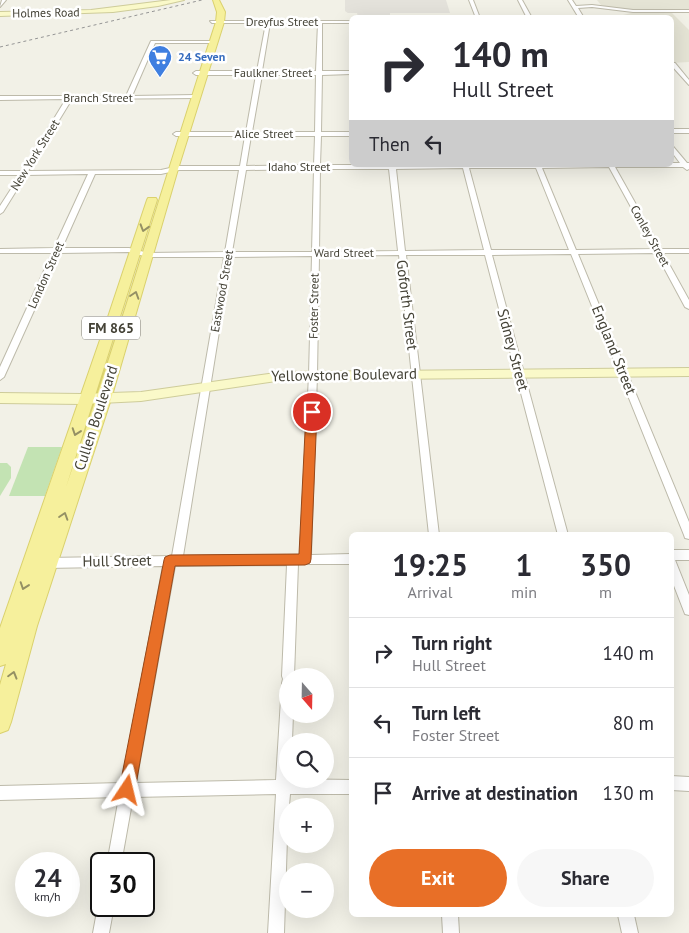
<!DOCTYPE html>
<meta charset="utf-8">
<style>
body{margin:0;font-family:"PT Sans",sans-serif;background:#f7f7f7;color:#2b2b33;height:100vh;display:flex;flex-direction:column;font-size:19px;white-space:nowrap}
*{box-sizing:border-box;margin:0}
p{font-size:16px;color:#7c7c81}
.icon{flex:none;width:28px;height:28px;fill:none;stroke:currentColor;stroke-width:2;stroke-linecap:round;stroke-linejoin:round}
.map{position:relative;flex:1;overflow:hidden}
.sheet{position:absolute;left:349px;top:532px;width:325px;height:385px;display:flex;flex-direction:column;background:#fff;border-radius:8px;box-shadow:0 5px 20px #0002}
.sheet>*{flex:none}
.hud{position:absolute;left:349px;top:15px;width:325px;height:152px;border-radius:8px;box-shadow:0 5px 20px #0002;background:#fff;color:#2b2b33;overflow:hidden}
.needle{width:32px;rotate:160deg}
.fabs{position:absolute;left:279px;top:668px;display:grid;gap:10px}
.fabs a{display:grid;place-items:center;width:55px;height:55px;border-radius:50%;background:#fff;box-shadow:0 5px 20px #0002;font-size:25px}
.speed{position:absolute;left:15px;top:852px;display:flex;gap:10px;font-size:25px;font-weight:700;text-align:center}
.speed>*{display:grid;place-content:center;width:65px;height:65px;border-radius:50%;background:#fff;box-shadow:0 5px 20px #0002;line-height:1}
.speed small{font-size:12px;font-weight:400}
.speed .limit{border:2px solid #111;border-radius:8px;background:#fff;color:#111}
.pin{position:absolute;display:grid;place-items:center;width:42px;height:42px;color:#fff;margin:-21px;border:2px solid #fff;border-radius:50%;box-shadow:0 1px 5px #0007}
.me{position:absolute;width:55px;margin:-28px;rotate:10deg;stroke-linejoin:round;filter:drop-shadow(0 0 4px #0008)}
.turn{display:flex;align-items:center;gap:18px;height:105px;padding:0 20px;font-size:22px}
.turn .icon{width:65px;height:65px;stroke-width:2.5}
.turn b{display:block;font-size:35px;line-height:42px}
.then{display:flex;align-items:center;height:48px;padding:0 20px;background:#0003;gap:10px;font-size:19px}
.eta{display:flex;justify-content:space-evenly;align-items:center;height:85px;text-align:center}
.eta b{font-size:30px;font-weight:800;line-height:35px}
.primary-button{display:flex;gap:10px;margin-top:auto;padding:10px 20px}
.primary-button a{flex:1;height:58px;border-radius:30px;background:#e86f27;color:#fff;font-size:20px;font-weight:800;line-height:58px;text-align:center}
.primary-button a+a{background:#f7f7f7;color:#2b2b33}
ul{padding:0;list-style:none}
li{display:flex;align-items:center;gap:15px;height:70px;padding:0 20px;border-top:1px solid #e1e1e2}
li div{flex:1}
li b{display:block;font-size:19px}
li em{font-style:normal}
.map>svg:first-child{display:block}
.residential{fill:#e5e4d5}
.industrial{fill:#e4e2db}
.green{fill:#c3e3b3}
.lines{fill:none;stroke-linecap:round;stroke-linejoin:round}
.street-casing{stroke:#bdbaaa;stroke-width:2}
.secondary-casing{stroke:#cecc9a;stroke-width:2}
.primary-casing{stroke:#dad16d;stroke-width:2}
.street{fill:#fff;fill-rule:evenodd}
.secondary{fill:#faf9c9;fill-rule:evenodd}
.primary{fill:#f6f09c;fill-rule:evenodd}
.rail{stroke:#959595;stroke-width:1;stroke-dasharray:3 3;stroke-linecap:butt}
.oneway{stroke:#949064}
.route{fill:#e86f27;stroke:#974819}
.labels{text-anchor:middle;stroke-width:5;stroke-linejoin:round;paint-order:stroke}
.far-street-label{font-size:12px;fill:#444236;stroke:#fff}
.far-shop-label{font-size:12px;font-weight:bold;fill:#366cbe;stroke:#fff;text-anchor:start}
.shield{fill:#fff;stroke:#7c7b72;stroke-width:1}
.shield-label{font-size:14px;font-weight:bold;fill:#444236}
.street-label{font-size:15px;fill:#444236;stroke:#fff}
</style>
<div class="map">
<svg width="689" height="933" viewBox="0 0 689 933">
<rect width="100%" height="100%" fill="#f2f1e7"/>
<g class="residential">
<polygon points="597,0 689,0 689,9 615,9 601,5"/>
<polygon points="631,13 672,13 689,30 689,62 671,63 671,18 609,18 607,15 623,15"/>
</g>
<polygon class="industrial" points="345,0 446,0 450,13 390,13 390,17 358,17 357,13 348,13 345,11"/>
<g class="green">
<polygon points="28,447 62,447 45,496 9,496"/>
<polygon points="0,463 7,463 11,467 11,478 0,496"/>
</g>
<g class="lines">
<g class="street-casing">
<g id="street">
<polygon points="2,0 6,0 0,7"/>
<polygon points="469,0 473,0 480,18 476,18"/>
<polygon points="518,0 522,0 532,18 527,18"/>
<polygon points="568,0 572,0 576,6 592,5 633,10 689,10 689,12 633,12 592,7 578,8 584,18 579,18"/>
<path d="M 210,21 L 351,21 L 351,23 L 322,23 L 322,71 L 351,71 L 351,74 L 322,75 L 321,132 L 351,132 L 351,136 L 321,136 L 320,165 L 671,165 L 671,163 L 680,163 L 671,151 L 671,144 L 687,163 L 689,163 L 689,169 L 687,170 L 683,167 L 615,167 L 661,249 L 689,249 L 689,253 L 663,253 L 689,300 L 689,309 L 685,307 L 656,253 L 578,254 L 689,522 L 689,539 L 685,538 L 684,535 L 571,254 L 492,255 L 568,535 L 558,535 L 485,255 L 406,255 L 439,535 L 429,535 L 399,255 L 319,256 L 317,375 L 311,555 L 351,554 L 351,564 L 298,564 L 294,676 L 288,676 L 288,714 L 293,714 L 292,741 L 288,741 L 288,779 L 351,780 L 351,794 L 290,794 L 289,806 L 288,806 L 284,933 L 268,933 L 276,794 L 133,797 L 121,864 L 107,864 L 119,797 L 0,800 L 0,786 L 122,783 L 163,566 L 45,568 L 41,566 L 39,563 L 41,560 L 45,558 L 172,556 L 224,257 L 148,257 L 129,252 L 60,253 L 4,377 L 0,380 L 0,367 L 52,253 L 0,253 L 0,249 L 54,248 L 88,174 L 26,175 L 3,212 L 0,214 L 0,206 L 20,175 L 0,175 L 0,171 L 22,171 L 66,99 L 0,100 L 0,96 L 126,96 L 151,41 L 215,41 L 213,43 L 155,43 L 132,96 L 196,95 L 198,96 L 198,98 L 72,99 L 28,171 L 161,170 L 179,166 L 240,166 L 245,136 L 176,136 L 173,134 L 176,132 L 246,132 L 256,75 L 196,75 L 193,73 L 196,71 L 257,71 L 266,23 L 212,23 ZM 270,23 L 318,23 L 316,71 L 262,71 ZM 262,75 L 316,75 L 315,132 L 252,132 ZM 251,136 L 315,136 L 314,165 L 246,166 ZM 609,167 L 654,249 L 576,250 L 542,168 ZM 463,168 L 484,250 L 405,251 L 396,169 ZM 469,168 L 536,168 L 569,250 L 491,250 ZM 314,169 L 312,252 L 232,252 L 246,170 ZM 320,169 L 389,169 L 398,251 L 319,252 ZM 179,170 L 239,170 L 225,252 L 148,253 L 129,248 L 62,248 L 95,174 L 161,174 ZM 312,256 L 309,375 L 300,555 L 183,556 L 231,257 ZM 287,565 L 282,676 L 283,679 L 282,683 L 276,780 L 136,783 L 175,566 Z"/>
<polygon points="671,63 675,63 689,80 689,85 671,65"/>
<rect x="671" y="129" width="18" height="4"/>
<polygon points="671,550 689,550 689,560 675,560 689,595 689,615 685,614 671,578"/>
<polygon points="671,776 689,777 689,791 671,790"/>
<polygon points="101,900 101,906 114,906 109,933 93,933 98,906"/>
<polygon points="442,915 458,915 459,933 443,933"/>
<polygon points="618,915 634,915 638,933 622,933"/>
</g>
</g>
<g class="secondary-casing">
<g id="secondary">
<polygon points="171,0 184,0 158,6 113,12 0,16 0,12 91,10"/>
<polygon points="689,368 689,376 283,380 141,401 81,404 0,403 0,393 81,394 141,392 283,372"/>
</g>
</g>
<g class="primary-casing">
<path id="primary" d="M 213,0 L 219,0 L 225,12 L 224,22 L 178,169 L 111,399 L 37,626 L 11,722 L 8,730 L 0,733 L 0,685 L 6,664 L 0,666 L 0,628 L 109,314 L 147,200 L 148,198 L 156,198 L 157,200 L 66,487 C 120,333 165,177 216,22 L 217,12 Z"/>
</g>
<use href="#street" class="street"/>
<use href="#secondary" class="secondary"/>
<use href="#primary" class="primary"/>
<polyline class="rail" points="0,47 202,0"/>
</g>
<defs><path id="oneway-chevron" d="M-2-3.5L2.5 0L-2 3.5" fill="none" stroke-width="1.6" stroke-linecap="round" stroke-linejoin="round" transform="scale(1.25)"/></defs>
<g class="oneway">
<use href="#oneway-chevron" transform="translate(144 228) rotate(107)"/>
<use href="#oneway-chevron" transform="translate(135 295) rotate(-72)"/>
<use href="#oneway-chevron" transform="translate(76 432) rotate(109)"/>
<use href="#oneway-chevron" transform="translate(64 516) rotate(-72)"/>
<use href="#oneway-chevron" transform="translate(24 586) rotate(109)"/>
<use href="#oneway-chevron" transform="translate(13 675) rotate(-74)"/>
</g>
<polygon class="route" points="312,408 317,412 311,559 310,563 305,565 175,566 135,790 133,796 127,798 122,796 119,790 164,560 165,557 170,555 299,554 306,412"/>
<defs>
<g id="supermarket-pin" transform="scale(1.25)"><path d="M0 17L-7.5 6A9.5 9.5 0 1 1 7.5 6Z" fill="#3f7fe0" stroke="#fff"/><path d="M-6-5.5h2.5l.6 2H6L4.5 2H-2.5L-4.4-4H-6ZM-1.5 3.2a1.3 1.3 0 1 0 .1 0ZM3 3.2a1.3 1.3 0 1 0 .1 0Z" fill="#fff"/></g>
</defs>
<g fill-rule="evenodd">
<use href="#supermarket-pin" x="160" y="57"/>
</g>
<g class="labels">
<g class="far-street-label">
<text transform="translate(46 13) rotate(-1)" y="4">Holmes Road</text>
<text x="282" y="26">Dreyfus Street</text>
<text x="273" y="77">Faulkner Street</text>
<text x="98" y="102">Branch Street</text>
<text x="264" y="138">Alice Street</text>
<text transform="translate(35 155) rotate(-58)" y="4">New York Street</text>
<text x="299" y="171">Idaho Street</text>
<text transform="translate(650 236) rotate(61)" y="4">Conley Street</text>
<text x="344" y="257">Ward Street</text>
<text transform="translate(46 275) rotate(-66)" y="4">London Street</text>
<text transform="translate(222 291) rotate(-80)" y="4">Eastwood Street</text>
<text transform="translate(314 306) rotate(-89)" y="4">Foster Street</text>
</g>
<g class="far-shop-label">
<text x="178" y="61">24 Seven</text>
</g>
<rect class="shield" x="82" y="316.5" width="58" height="23" rx="4"/>
<g class="shield-label">
<text x="111" y="333">FM 865</text>
</g>
<g class="street-label">
<text transform="translate(407 305) rotate(83)" y="5">Goforth Street</text>
<text transform="translate(513 350) rotate(75)" y="5">Sidney Street</text>
<text transform="translate(614 350) rotate(68)" y="5">England Street</text>
<text transform="translate(344 375) rotate(-1)" y="5">Yellowstone Boulevard</text>
<text transform="translate(96 418) rotate(-72)" y="5">Cullen Boulevard</text>
<text transform="translate(117 561) rotate(-1)" y="5">Hull Street</text>
</g>
</g>
</svg>
<div class="fabs">
<a><svg class="needle" viewBox="-14 -14 28 28"><path d="M0-13l5 13h-10z" fill="#e53935"/><path d="M0 13l5-13h-10z" fill="#7c7c81"/></svg></a>
<a><svg class="icon" aria-label="search" viewBox="0 0 24 24"><circle cx="10" cy="10" r="6"/><path d="M15 15l6 6"/></svg></a>
<a>+</a>
<a>−</a>
</div>
<div class="speed"><div>24<small>km/h</small></div><div class="limit">30</div></div>
<div class="pin" style="left:312px;top:412px;background:#d93025"><svg class="icon" aria-label="arrive" viewBox="0 0 24 24"><path d="M6 21V4h12l-3 4 3 4H6"/></svg></div>
<svg class="me" style="left:127px;top:790px" viewBox="-20 -20 40 40"><path d="M0-17L14 15 0 8-14 15z" fill="#e86f27" stroke="#fff" stroke-width="4"/></svg>
<div class="hud">
<div class="turn"><svg class="icon" aria-label="right" viewBox="0 0 24 24"><path d="M7 20v-9h11M14 6l5 5-5 5"/></svg><div><b>140 m</b>Hull Street</div></div>
<div class="then">Then<svg class="icon" aria-label="left" viewBox="0 0 24 24"><path d="M17 20v-9H6M10 6l-5 5 5 5"/></svg></div>
</div>
<section class="sheet">
<div class="eta">
<div><b>19:25</b><p>Arrival</p></div>
<div><b>1</b><p>min</p></div>
<div><b>350</b><p>m</p></div>
</div>
<ul>
<li><svg class="icon" aria-label="right" viewBox="0 0 24 24"><path d="M7 20v-9h11M14 6l5 5-5 5"/></svg><div><b>Turn right</b><p>Hull Street</p></div><em>140 m</em></li>
<li><svg class="icon" aria-label="left" viewBox="0 0 24 24"><path d="M17 20v-9H6M10 6l-5 5 5 5"/></svg><div><b>Turn left</b><p>Foster Street</p></div><em>80 m</em></li>
<li><svg class="icon" aria-label="arrive" viewBox="0 0 24 24"><path d="M6 21V4h12l-3 4 3 4H6"/></svg><div><b>Arrive at destination</b></div><em>130 m</em></li>
</ul>
<div class="primary-button"><a>Exit</a><a>Share</a></div>
</section>
</div>
